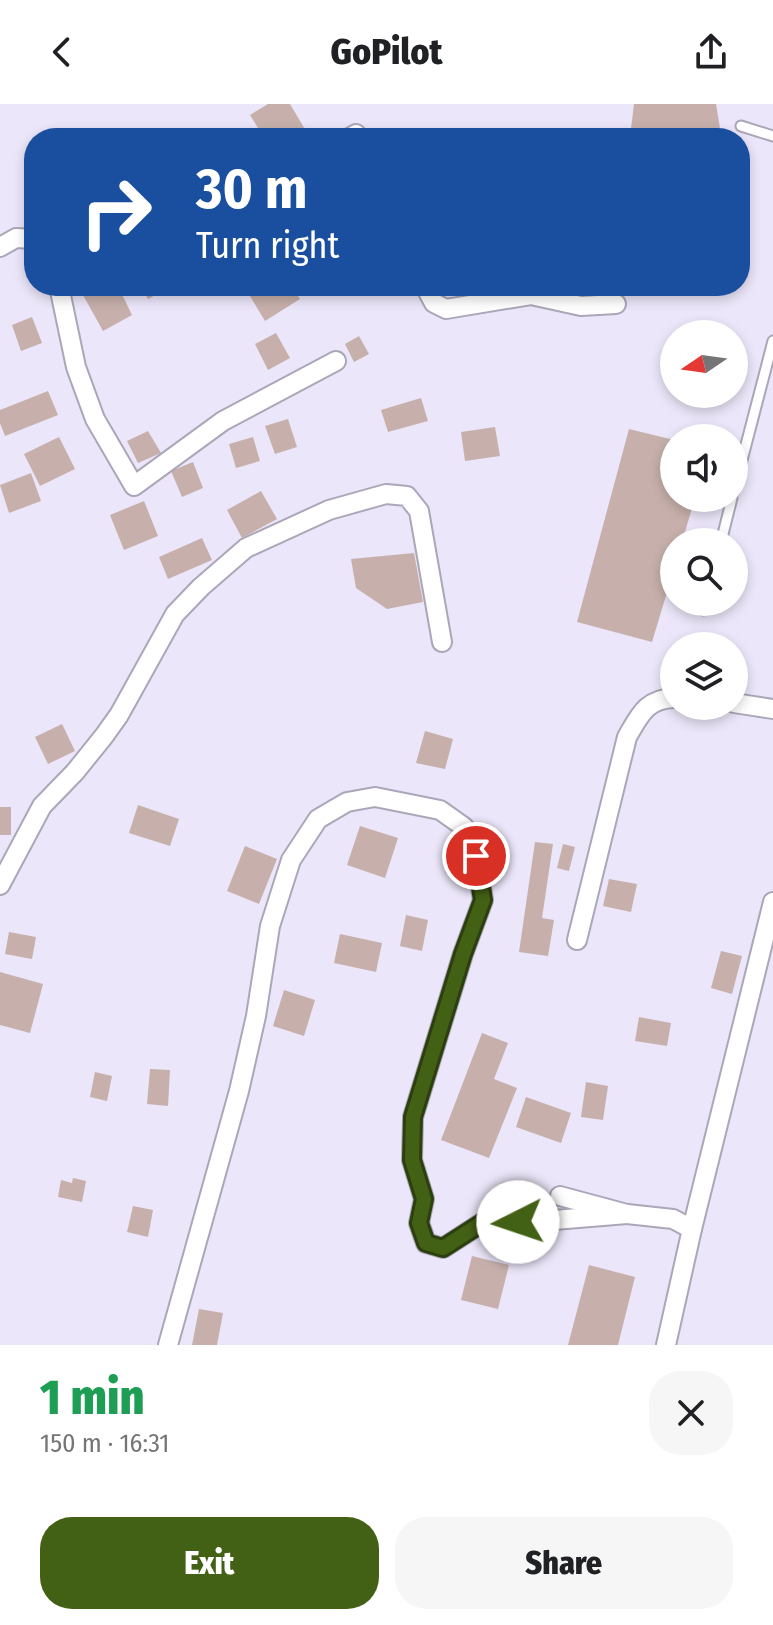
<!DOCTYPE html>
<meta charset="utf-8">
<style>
body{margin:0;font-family:"Fira Sans Condensed",sans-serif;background:#f6f6f6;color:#202124;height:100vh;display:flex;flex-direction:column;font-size:30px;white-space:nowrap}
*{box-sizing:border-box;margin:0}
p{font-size:26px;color:#757577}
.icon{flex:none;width:44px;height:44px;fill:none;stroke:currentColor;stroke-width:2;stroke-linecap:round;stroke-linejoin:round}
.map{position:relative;height:1241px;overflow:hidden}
.details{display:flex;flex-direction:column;background:#fff;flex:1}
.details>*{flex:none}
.hud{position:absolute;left:24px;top:24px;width:726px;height:168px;border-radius:32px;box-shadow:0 4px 12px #0003;background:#1a4fa0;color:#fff;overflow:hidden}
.needle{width:52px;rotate:257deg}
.tools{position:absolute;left:660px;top:216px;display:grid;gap:16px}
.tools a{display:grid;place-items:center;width:88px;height:88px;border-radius:50%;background:#fff;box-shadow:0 4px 12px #0003;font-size:40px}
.pin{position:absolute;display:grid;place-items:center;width:68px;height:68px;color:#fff;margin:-34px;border:4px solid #fff;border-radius:50%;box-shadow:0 2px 8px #0007}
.me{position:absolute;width:88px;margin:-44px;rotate:266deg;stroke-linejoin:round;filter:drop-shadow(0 0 6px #0008)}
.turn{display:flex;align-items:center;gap:28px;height:168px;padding:0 40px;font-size:36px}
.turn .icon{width:104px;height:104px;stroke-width:2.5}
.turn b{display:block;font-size:56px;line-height:68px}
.round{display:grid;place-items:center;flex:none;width:84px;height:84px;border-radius:32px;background:#f6f6f6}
.summary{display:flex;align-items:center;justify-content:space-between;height:136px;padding:0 40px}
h1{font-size:48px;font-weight:800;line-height:60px;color:#1e9e55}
.cta{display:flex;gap:16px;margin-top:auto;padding:16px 40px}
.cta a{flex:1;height:92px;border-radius:32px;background:#436115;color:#fff;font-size:32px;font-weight:800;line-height:92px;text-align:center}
.cta a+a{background:#f6f6f6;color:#202124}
header{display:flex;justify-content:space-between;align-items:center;height:104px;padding:0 40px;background:#fff;font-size:36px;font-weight:800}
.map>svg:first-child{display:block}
.building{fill:#c7b0ac}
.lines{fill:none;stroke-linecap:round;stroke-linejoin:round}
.service-casing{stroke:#aba6b8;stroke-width:13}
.minor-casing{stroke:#aba6b8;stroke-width:22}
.service{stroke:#fff;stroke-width:9}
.minor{stroke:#fff;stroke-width:18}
.route-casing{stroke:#2c3f0e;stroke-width:20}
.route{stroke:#436115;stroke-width:14}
</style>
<header><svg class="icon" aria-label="back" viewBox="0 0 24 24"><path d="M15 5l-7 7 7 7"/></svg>GoPilot<svg class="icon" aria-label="share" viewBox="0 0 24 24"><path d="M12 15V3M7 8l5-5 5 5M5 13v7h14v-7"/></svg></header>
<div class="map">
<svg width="773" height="1241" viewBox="0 0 773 1241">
<rect width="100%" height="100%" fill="#ebe6f9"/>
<g class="building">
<polygon points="268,0 290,0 306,27 296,34 243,34 258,24 250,11"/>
<polygon points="634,0 716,0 720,24 630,33"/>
<polygon points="100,182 118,182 132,211 103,227 83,191"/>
<polygon points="141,182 172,182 148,195"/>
<polygon points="244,182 292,182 300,195 265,217"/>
<polygon points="32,213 42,239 21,247 12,221"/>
<polygon points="276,229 290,254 268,266 255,240"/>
<polygon points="359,232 369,250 354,258 345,240"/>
<polygon points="48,287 58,311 5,332 0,319 0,306"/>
<polygon points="421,294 428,317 388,328 381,306"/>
<polygon points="288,315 297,343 275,350 265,322"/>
<polygon points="495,323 500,352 465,357 461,328"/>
<polygon points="629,325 674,336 674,394 695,394 682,438 674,438 674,465 652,538 577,518"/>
<polygon points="148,327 161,349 138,359 127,337"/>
<polygon points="59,333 75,365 40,382 24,350"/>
<polygon points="253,333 260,357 236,364 229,340"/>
<polygon points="193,358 203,384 182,393 171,367"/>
<polygon points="31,369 41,397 9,409 0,381"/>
<polygon points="261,387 277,415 242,434 227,406"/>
<polygon points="144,397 158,432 124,446 110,411"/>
<polygon points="202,434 212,456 168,475 159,453"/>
<polygon points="414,449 423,498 387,505 356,484 351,455"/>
<polygon points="62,620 75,647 48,660 35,633"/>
<polygon points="425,627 453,635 445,665 416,659"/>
<polygon points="138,701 179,715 170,742 129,729"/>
<rect x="0" y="703" width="11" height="28"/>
<polygon points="360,722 398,734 385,774 347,761"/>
<polygon points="535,738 553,740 542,814 554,816 548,852 519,848"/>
<polygon points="563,740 575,743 569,767 557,764"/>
<polygon points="245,742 277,755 259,800 227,787"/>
<polygon points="609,775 637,780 631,808 603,802"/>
<polygon points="406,811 428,816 422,847 400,842"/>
<polygon points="9,828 36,833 32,855 5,850"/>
<polygon points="340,830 382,839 376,868 334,859"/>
<polygon points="721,847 742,852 732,890 711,884"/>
<polygon points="0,868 43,880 30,929 0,921"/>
<polygon points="284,886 315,896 304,932 273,922"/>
<polygon points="639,913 671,919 667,942 635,937"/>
<polygon points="482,929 508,939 494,975 517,984 489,1054 441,1036"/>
<polygon points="150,965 170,966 168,1002 147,1000"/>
<polygon points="95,968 112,972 107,997 90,993"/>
<polygon points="586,978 608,982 603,1016 581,1013"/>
<polygon points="526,993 571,1009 561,1039 516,1023"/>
<polygon points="73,1074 86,1077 82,1098 58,1093 61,1076 72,1079"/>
<polygon points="133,1102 153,1106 148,1133 127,1128"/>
<polygon points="472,1152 509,1161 498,1205 461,1196"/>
<polygon points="589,1161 635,1173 618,1241 568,1241"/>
<polygon points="199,1205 223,1209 217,1241 192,1241"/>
</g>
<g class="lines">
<g class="service-casing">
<g id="service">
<polyline points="741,22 773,32"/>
<polyline points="734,387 773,237"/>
<polyline points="721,438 732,394"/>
<polyline points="703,506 705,498"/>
</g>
</g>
<g class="minor-casing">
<g id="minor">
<polyline points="349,34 356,30 357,34"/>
<polyline points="0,143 16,134 34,135"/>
<polyline points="59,182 76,263 95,315 134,382 223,317 336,257"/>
<polyline points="425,182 434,199 446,205 531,191 581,202 616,200"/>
<polyline points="734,599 773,605"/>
<polyline points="0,781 42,702 75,668 104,632 119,611 175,510 201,483 246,444 329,406 386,390 407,392 419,407 442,538"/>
<path d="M 577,836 L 627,633 C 640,611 646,595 674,594"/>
<polyline points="560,1092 627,1110 673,1115 692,1125"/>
<polyline points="168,1241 239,987 256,912 270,822 291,756 318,715 347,698 375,693 440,706 464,723 476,752 483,796 463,850 413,1013 412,1056 424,1095 419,1119 426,1139 443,1144 485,1117 530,1118 627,1110"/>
<polyline points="666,1241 692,1125 773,798"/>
</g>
</g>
<use href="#service" class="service"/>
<use href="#minor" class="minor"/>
</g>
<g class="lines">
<g class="route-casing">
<polyline id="route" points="476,752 483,796 463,850 413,1013 412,1056 424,1095 419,1119 426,1139 443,1144 485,1117 518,1118"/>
</g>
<use href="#route" class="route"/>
</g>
</svg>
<div class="tools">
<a><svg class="needle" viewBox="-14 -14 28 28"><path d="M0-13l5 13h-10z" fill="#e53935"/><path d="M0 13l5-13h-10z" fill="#757577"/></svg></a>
<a><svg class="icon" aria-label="sound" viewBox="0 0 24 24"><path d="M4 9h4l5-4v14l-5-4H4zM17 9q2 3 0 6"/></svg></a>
<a><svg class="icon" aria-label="search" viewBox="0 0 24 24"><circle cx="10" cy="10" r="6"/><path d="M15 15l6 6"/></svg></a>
<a><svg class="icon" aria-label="layers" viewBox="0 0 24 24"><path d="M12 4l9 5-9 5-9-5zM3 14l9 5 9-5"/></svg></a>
</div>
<div class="pin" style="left:476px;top:752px;background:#d93025"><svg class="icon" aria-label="arrive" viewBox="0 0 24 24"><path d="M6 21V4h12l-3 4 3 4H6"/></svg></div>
<svg class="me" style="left:518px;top:1118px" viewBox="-20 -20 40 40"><circle r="19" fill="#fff"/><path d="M0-13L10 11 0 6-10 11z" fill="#436115"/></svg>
<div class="hud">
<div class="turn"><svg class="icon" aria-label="right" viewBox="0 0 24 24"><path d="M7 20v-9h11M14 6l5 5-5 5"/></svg><div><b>30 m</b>Turn right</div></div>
</div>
</div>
<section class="details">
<div class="summary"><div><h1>1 min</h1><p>150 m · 16:31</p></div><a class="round"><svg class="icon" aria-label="close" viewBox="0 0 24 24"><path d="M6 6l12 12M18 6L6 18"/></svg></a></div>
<div class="cta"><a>Exit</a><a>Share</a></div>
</section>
